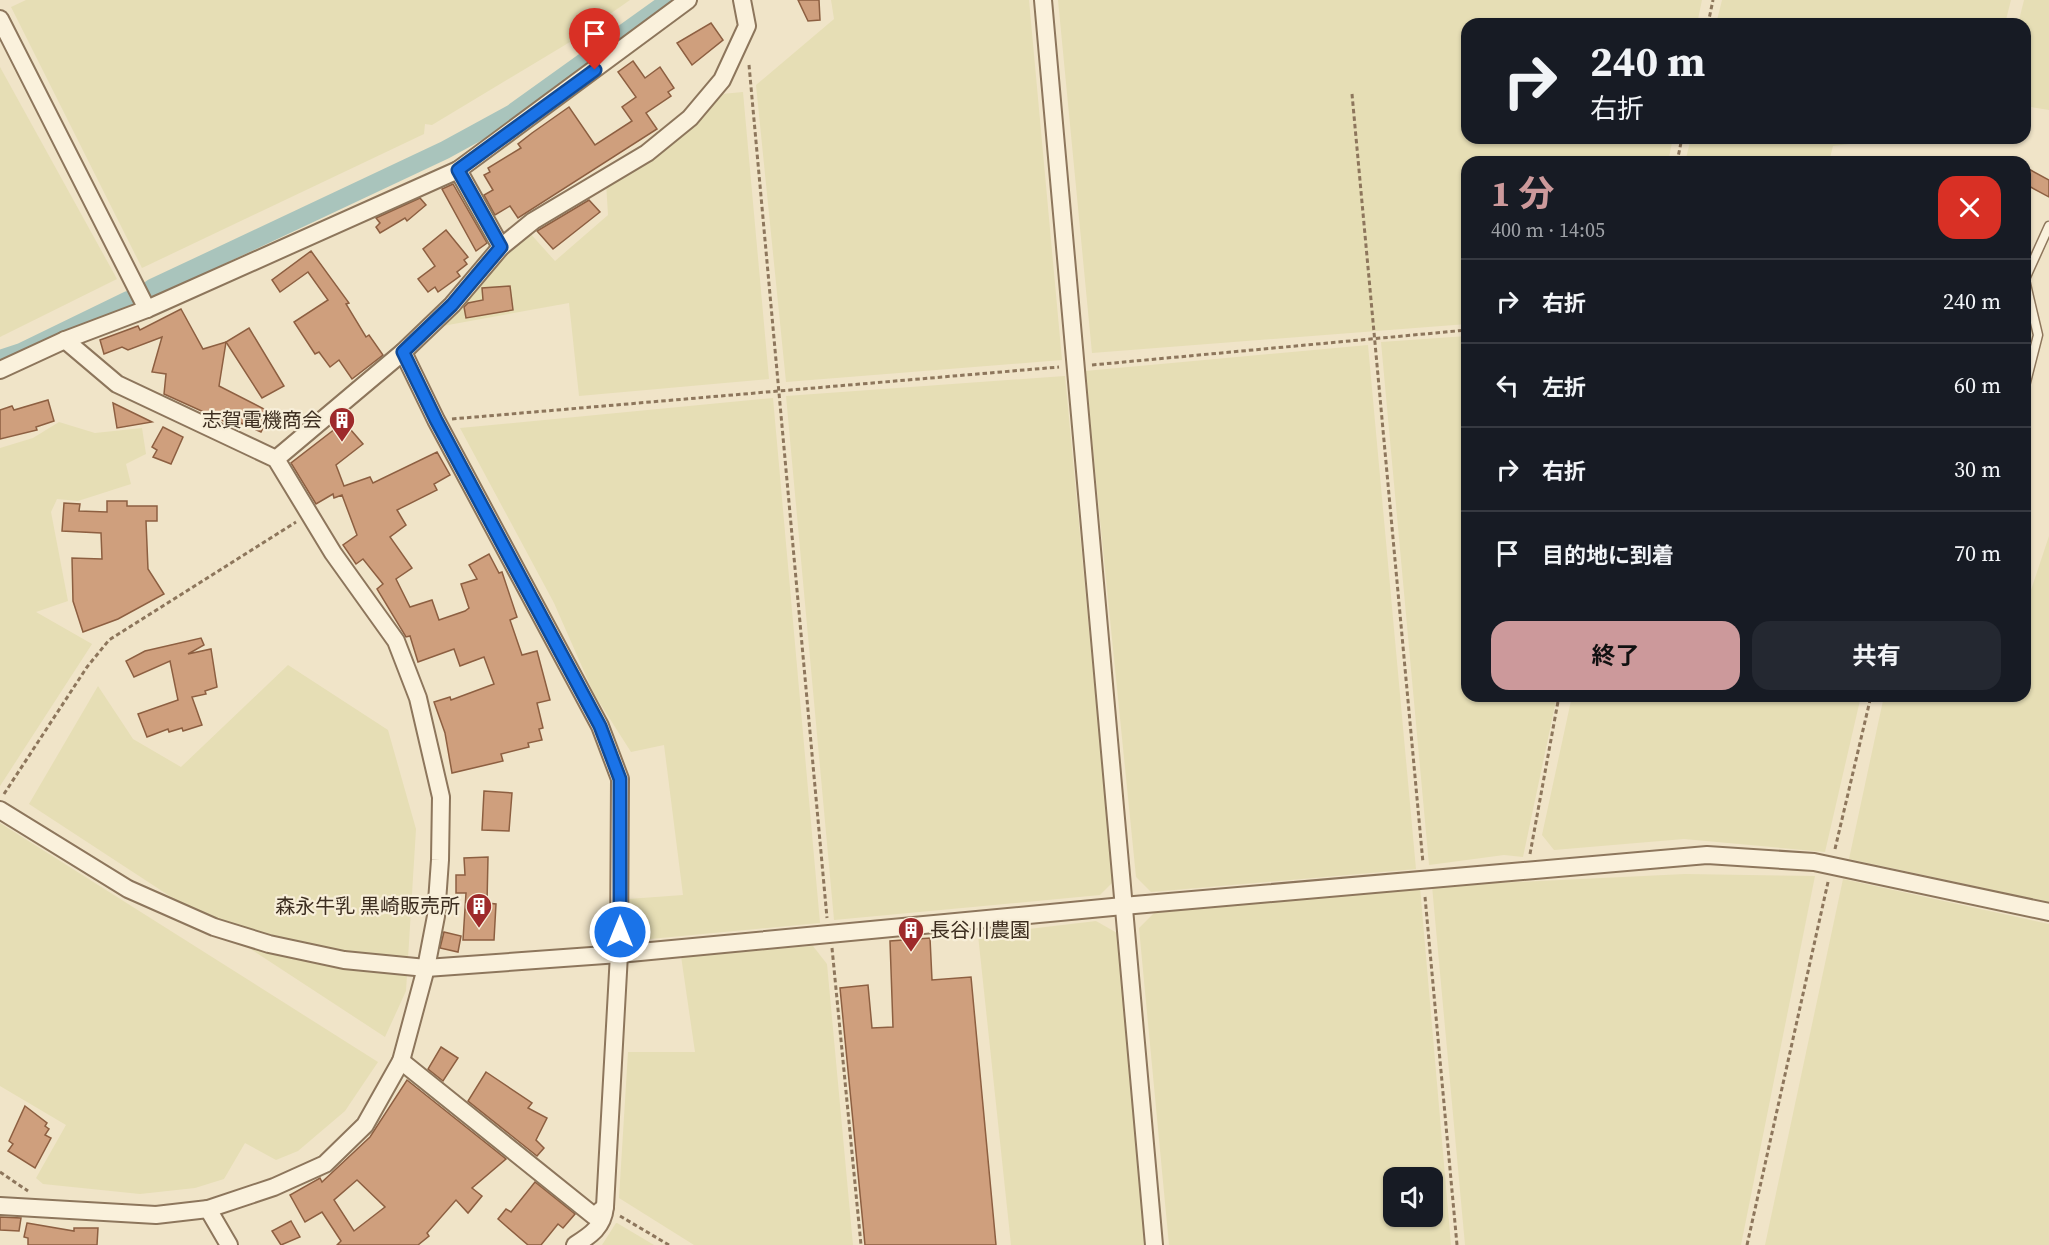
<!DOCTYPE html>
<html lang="ja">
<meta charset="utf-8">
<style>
body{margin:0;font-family:"Source Serif 4","Noto Sans JP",serif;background:#242831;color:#f1f3f6;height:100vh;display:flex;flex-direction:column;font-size:22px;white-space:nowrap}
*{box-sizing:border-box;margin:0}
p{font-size:20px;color:#9ea1a6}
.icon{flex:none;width:33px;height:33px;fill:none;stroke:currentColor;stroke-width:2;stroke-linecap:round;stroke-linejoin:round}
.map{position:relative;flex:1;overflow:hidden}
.drawer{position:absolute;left:1461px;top:156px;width:570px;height:546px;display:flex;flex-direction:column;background:#171b24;border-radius:18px;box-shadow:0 2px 4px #0004}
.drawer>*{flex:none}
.top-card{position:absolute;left:1461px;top:18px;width:570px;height:126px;border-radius:18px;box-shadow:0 2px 4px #0004;background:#171b24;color:#f1f3f6;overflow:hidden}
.buttons{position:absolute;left:1383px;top:1167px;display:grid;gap:12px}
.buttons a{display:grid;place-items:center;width:60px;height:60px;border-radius:12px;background:#171b24;box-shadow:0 2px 4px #0004;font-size:30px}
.pin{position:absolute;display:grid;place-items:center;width:51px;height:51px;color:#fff;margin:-62px -26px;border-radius:50% 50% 50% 0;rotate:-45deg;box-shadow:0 0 6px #0007}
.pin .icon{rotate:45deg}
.me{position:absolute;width:66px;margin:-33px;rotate:0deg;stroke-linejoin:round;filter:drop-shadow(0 0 4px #0008)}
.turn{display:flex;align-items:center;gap:21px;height:126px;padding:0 30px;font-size:27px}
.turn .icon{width:78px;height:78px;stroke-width:2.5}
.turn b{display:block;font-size:42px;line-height:51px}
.round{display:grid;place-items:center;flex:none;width:63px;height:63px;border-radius:18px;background:#242831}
.summary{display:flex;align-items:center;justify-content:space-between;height:102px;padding:0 30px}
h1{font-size:36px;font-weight:700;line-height:45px;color:#cc999b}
.button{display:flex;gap:12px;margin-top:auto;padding:12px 30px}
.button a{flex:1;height:69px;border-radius:18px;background:#cc999b;color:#111;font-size:24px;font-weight:700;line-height:69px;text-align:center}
.button a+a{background:#242831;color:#f1f3f6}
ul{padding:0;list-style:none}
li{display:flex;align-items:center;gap:18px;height:84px;padding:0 30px;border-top:2px solid #363941}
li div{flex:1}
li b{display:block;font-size:22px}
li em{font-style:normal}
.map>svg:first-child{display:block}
.farmland{fill:#e6deb5;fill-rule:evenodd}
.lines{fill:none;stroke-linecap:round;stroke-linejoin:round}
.canal{stroke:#a9c4bc;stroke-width:18}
.building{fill:#cf9f7d;stroke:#8d5f41;stroke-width:1.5;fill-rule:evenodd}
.service-casing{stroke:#8d765c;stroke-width:11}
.minor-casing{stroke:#8d765c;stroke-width:20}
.path{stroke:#8d765c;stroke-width:3;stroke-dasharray:4.5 3;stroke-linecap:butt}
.service{stroke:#faf1dc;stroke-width:8}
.minor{stroke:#faf1dc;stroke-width:16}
.route-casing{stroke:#114b97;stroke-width:15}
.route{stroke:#1a73e8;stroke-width:10}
.labels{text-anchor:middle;stroke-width:4.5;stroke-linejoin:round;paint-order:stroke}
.poi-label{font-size:20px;fill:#3d2e20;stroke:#f7eed8;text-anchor:end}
</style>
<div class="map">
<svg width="2049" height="1245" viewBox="0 0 2049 1245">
<rect width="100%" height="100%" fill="#f0e4c8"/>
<g class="farmland">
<polygon points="26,0 630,0 570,42 432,125 425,124 424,134 142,268 11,7"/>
<polygon points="831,0 1029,0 1062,360 786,382 756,85 834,19"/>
<polygon points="1058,0 1702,0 1697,24 1467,24 1467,138 1673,138 1668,162 1467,162 1467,324 1092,353"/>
<polygon points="1722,0 2011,0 2005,24 1716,24"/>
<polygon points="2024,0 2049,0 2049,110 2025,106 2025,24 2018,24"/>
<polygon points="0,67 117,279 0,337"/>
<polygon points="743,92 769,379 579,396 569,303 437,327 528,231 555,261 608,215 606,182 711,95"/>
<polygon points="1691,138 1896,138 1833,146 1829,162 1685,162"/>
<polygon points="1467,336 1467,696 1557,696 1523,857 1504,855 1429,865 1381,342"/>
<polygon points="1368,345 1416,869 1151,892 1136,877 1085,371"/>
<polygon points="1065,376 1113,882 1100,895 834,920 786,396"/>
<polygon points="773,398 820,923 629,941 628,899 683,895 664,745 631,752 594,694 554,603 460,428"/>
<polygon points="59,422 95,433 142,428 146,454 126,464 131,484 78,501 57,499 51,512 68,601 36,612 92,644 0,786 0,448 33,438"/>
<polygon points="2049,536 2049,902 1849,859 1884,696 2025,696 2025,608"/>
<polygon points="288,665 388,730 416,829 406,991 385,1037 29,804 98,686 133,739 181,767"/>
<polygon points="1572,696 1861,696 1825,852 1684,839 1554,850 1542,835"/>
<polygon points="0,823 378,1062 345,1111 298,1151 276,1160 245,1143 224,1179 195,1188 140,1194 43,1184 36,1178 66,1125 0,1086"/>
<polygon points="1685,874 1815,876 1741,1245 1465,1245 1432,886"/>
<polygon points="1843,879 2049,924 2049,1245 1765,1245"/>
<path d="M 1420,887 L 1451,1245 L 1169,1245 L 1139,928 L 1154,913 ZM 1394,1178 L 1432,1178 L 1432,1216 L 1394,1216 Z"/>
<polygon points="1096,921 1117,933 1146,1245 1011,1245 978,935"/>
<polygon points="813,946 827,964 853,1245 694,1245 619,1198 628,1052 695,1052 681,956"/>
<polygon points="616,1223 617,1223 654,1245 602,1245"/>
</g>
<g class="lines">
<g class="canal">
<polyline points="152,288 445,150 511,114 670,0"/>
<polyline points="0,359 21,352 128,300"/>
</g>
</g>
<g class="building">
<polygon points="798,0 819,0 820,20 808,21"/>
<polygon points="711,23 723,40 692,65 677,43"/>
<polygon points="633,61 645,78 660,67 674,88 668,92 671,96 646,113 657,129 518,218 510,206 495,215 484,195 493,190 484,175 490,172 488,168 521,148 518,144 532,133 569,107 595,145 632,121 622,107 636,97 618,72"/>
<polygon points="2025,167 2049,180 2049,197 2025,184"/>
<polygon points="453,184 487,243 476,251 442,189"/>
<polygon points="420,198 426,205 407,221 405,218 380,233 376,227 380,223 376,218"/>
<polygon points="589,200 600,212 553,249 537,231"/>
<polygon points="446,230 468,257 464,260 467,264 457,272 460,276 438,292 435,287 428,292 418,279 435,266 423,249"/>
<polygon points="311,251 349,303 346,304 366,337 369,335 383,355 352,379 339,360 330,367 319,352 315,354 294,322 328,300 308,272 280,292 272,280"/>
<polygon points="510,286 513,310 466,318 464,307 468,303 483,300 482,288"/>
<polygon points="181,309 203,349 226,342 219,386 268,411 267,414 270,415 261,432 241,423 239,428 164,394 166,374 152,372 162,337 128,350 122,347 104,354 100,340 138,326 140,330"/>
<polygon points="249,328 284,386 262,398 226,342"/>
<polygon points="48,400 54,421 36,427 37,430 0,439 0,410 12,406 14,410"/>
<polygon points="113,403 152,422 117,428"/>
<polygon points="344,422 363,444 336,465 344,486 370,477 373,483 437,452 450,475 434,484 437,490 397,510 406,525 390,537 412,568 396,579 410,607 432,600 439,620 465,611 469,608 461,584 477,579 469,565 489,554 499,573 502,572 517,617 510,620 522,655 537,651 550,700 537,703 543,728 539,729 542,740 528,743 529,747 501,754 503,761 452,773 445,733 434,702 450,697 451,700 494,684 484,657 460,666 454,649 418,662 410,636 406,637 377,589 383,584 363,559 356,564 343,545 357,535 342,495 334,498 333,494 316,504 291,463"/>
<polygon points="163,427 183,437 171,464 153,457 157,450 152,447"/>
<polygon points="107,501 127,501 127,506 157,506 157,521 146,521 148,569 164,594 118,619 83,632 73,601 72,558 102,559 101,533 62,531 64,503 80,504 79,511 107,512"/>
<polygon points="201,638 204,645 188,654 211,649 217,687 205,691 206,694 192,697 202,725 183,731 182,728 169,732 168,729 147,737 138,714 178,700 170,661 134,677 126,661 145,651"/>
<polygon points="484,791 512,793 509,831 482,830"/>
<polygon points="488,857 487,903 496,904 494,940 463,940 466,893 456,893 456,875 465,875 464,858"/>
<polygon points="444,932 461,936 458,952 440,948"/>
<polygon points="930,938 932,980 971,977 996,1245 865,1245 840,988 868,985 872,1028 893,1027 890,941"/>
<polygon points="441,1047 458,1058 443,1081 428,1069"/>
<polygon points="486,1072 532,1103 528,1108 547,1118 536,1140 544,1148 537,1156 468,1101"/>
<path d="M 407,1080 L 506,1159 L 472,1188 L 482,1196 L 468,1213 L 456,1200 L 427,1233 L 429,1236 L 418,1245 L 337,1245 L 341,1241 L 322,1212 L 305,1222 L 290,1195 L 320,1178 L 322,1182 L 370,1137 ZM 357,1180 L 385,1207 L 354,1231 L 334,1200 Z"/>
<polygon points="25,1106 47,1123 45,1126 49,1129 45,1135 51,1138 35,1168 8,1151 13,1144 9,1141"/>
<polygon points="535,1182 575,1214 563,1228 558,1224 541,1245 528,1245 498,1219 506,1209 511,1212"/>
<polygon points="0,1217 21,1218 19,1231 0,1230"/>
<polygon points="291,1221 300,1237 281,1245 272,1231"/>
<polygon points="27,1223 74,1231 74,1228 98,1228 97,1245 28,1245 28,1238 24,1237"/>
</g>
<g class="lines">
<g class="service-casing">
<g id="service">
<polyline points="2025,279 2049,226"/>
<polyline points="2025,280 2038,335 2025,386"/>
</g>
</g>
<g class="minor-casing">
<g id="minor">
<polyline points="1043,0 1154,1245"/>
<polyline points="0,19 147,309"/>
<polyline points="458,170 501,247"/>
<path d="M 403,352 L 436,420 L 600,726 L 620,779 L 619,954 L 605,1207 C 603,1227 591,1235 575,1245"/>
<polyline points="0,370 65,340 147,309 458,170 688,0"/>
<polyline points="276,459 403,352 452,305 501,247 533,221 647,153 690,118 722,80 747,26 742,0"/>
<polyline points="0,810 128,889 214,927 269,944 344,960 426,968 619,954 1123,906 1707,855 1814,862 2049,912"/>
<polyline points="401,1061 594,1216 605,1207"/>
<polyline points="0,1206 156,1215 208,1209 274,1187 325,1164 365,1125 401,1061 426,968 436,916 440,860 441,797 418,698 396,641 333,553 276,459 117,384 65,340"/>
<polyline points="208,1209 229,1245"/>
</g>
</g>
<g class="path">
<polyline points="1708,24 1713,0"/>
<polyline points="749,65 827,918"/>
<polyline points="1352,94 1423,863"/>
<polyline points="1677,162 1682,138"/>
<polyline points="1092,365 1467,330"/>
<polyline points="452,419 1059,367"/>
<polyline points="4,794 87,667 109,640 296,522"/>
<polyline points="1835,849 1871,696"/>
<polyline points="1530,854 1559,696"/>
<polyline points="1425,897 1457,1245"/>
<polyline points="832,948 861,1245"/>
<polyline points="0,1172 28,1191"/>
<polyline points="620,1216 669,1245"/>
<polyline points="1747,1245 1828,882"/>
</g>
<use href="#service" class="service"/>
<use href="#minor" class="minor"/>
</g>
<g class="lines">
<g class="route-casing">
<polyline id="route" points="595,70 458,170 501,247 452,305 403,352 436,420 600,726 620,779 620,932"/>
</g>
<use href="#route" class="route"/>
</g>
<defs>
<g id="building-pin" transform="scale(1.35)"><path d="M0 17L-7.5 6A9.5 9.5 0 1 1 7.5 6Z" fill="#9e2a2b" stroke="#f7eed8"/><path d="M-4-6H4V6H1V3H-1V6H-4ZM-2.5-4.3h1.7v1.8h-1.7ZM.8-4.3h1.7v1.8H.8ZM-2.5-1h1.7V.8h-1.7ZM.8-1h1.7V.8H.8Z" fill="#fff"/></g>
</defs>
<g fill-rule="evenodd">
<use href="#building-pin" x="342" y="420"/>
<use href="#building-pin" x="479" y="906"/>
<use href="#building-pin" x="911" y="930"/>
</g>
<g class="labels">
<g class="poi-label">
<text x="322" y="427">志賀電機商会</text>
<text x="460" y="913">森永牛乳 黒崎販売所</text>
<text x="930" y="937" text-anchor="start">長谷川農園</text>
</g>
</g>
</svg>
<div class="buttons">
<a><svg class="icon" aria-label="sound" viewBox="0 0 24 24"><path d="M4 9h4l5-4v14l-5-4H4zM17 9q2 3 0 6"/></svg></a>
</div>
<div class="pin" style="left:595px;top:70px;background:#d93025"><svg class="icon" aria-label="arrive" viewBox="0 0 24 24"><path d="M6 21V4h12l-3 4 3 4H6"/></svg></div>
<svg class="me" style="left:620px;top:932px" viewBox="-20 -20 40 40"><circle r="17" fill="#1a73e8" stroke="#fff" stroke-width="3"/><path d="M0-11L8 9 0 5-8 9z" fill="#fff"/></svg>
<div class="top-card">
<div class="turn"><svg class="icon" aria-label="right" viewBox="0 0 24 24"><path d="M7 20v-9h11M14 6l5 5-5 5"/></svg><div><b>240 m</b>右折</div></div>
</div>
<section class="drawer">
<div class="summary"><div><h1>1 分</h1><p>400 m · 14:05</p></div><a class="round" style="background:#d93025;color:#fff"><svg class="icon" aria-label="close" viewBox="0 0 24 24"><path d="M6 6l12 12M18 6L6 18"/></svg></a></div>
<ul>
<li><svg class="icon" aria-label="right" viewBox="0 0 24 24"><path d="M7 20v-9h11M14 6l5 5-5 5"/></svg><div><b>右折</b></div><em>240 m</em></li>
<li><svg class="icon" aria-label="left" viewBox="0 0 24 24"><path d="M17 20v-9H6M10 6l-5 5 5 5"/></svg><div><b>左折</b></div><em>60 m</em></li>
<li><svg class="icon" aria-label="right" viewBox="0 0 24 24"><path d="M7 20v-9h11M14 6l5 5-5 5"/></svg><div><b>右折</b></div><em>30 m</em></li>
<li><svg class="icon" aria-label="arrive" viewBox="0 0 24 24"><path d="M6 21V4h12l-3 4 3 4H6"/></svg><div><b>目的地に到着</b></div><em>70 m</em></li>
</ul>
<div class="button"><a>終了</a><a>共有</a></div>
</section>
</div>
